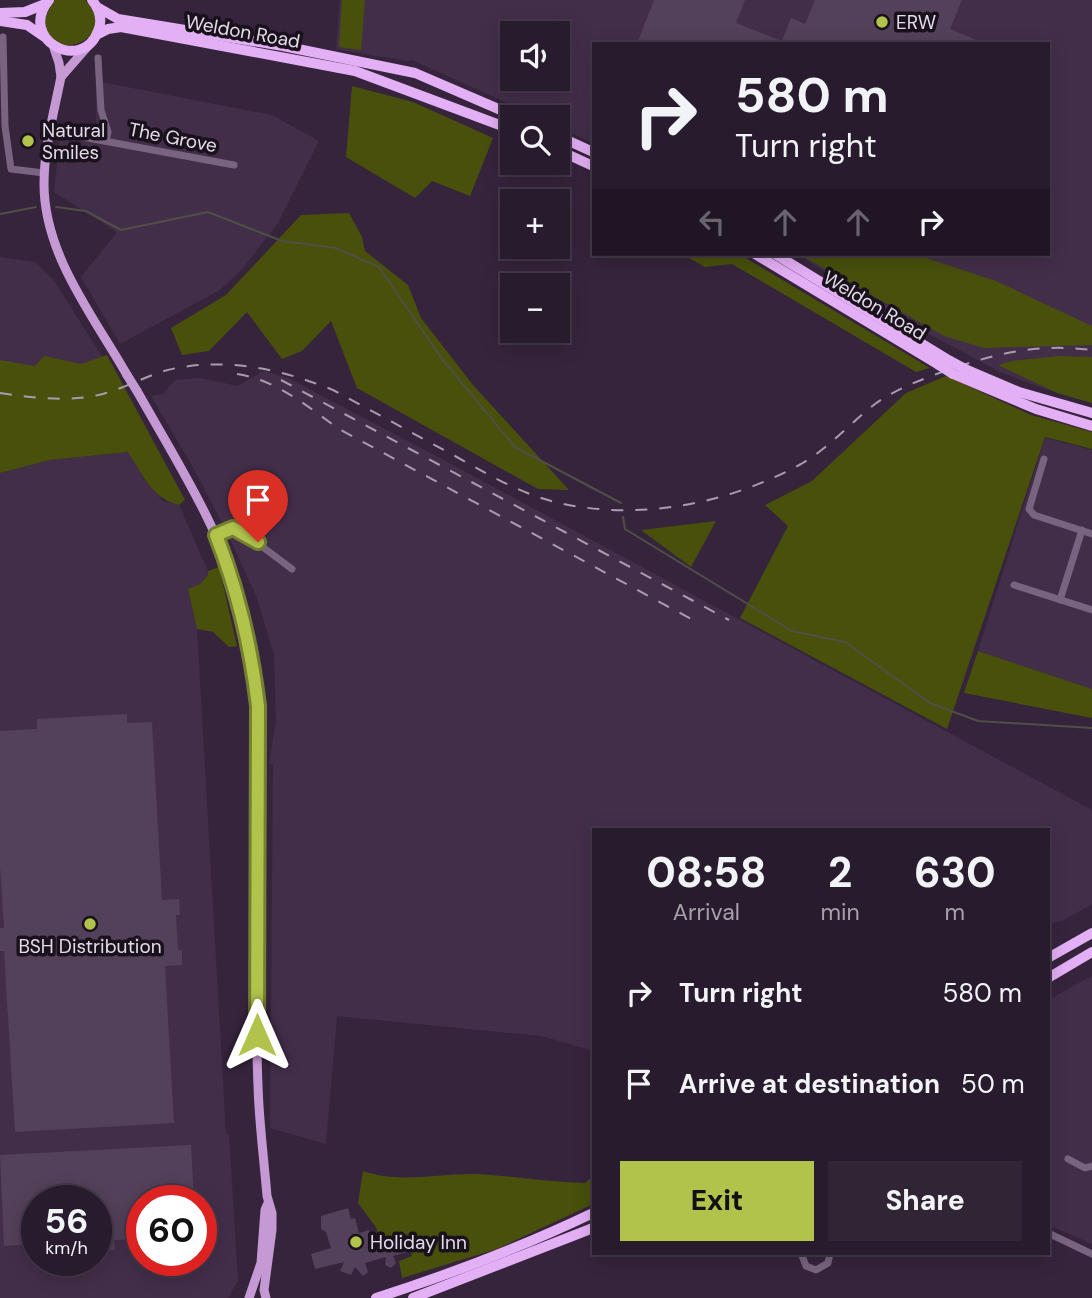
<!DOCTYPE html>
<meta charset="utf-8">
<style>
body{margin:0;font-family:"DM Sans",sans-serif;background:#302435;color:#f1f3f6;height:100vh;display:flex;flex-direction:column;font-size:26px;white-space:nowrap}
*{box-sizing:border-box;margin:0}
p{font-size:23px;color:#a5a1aa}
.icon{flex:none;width:38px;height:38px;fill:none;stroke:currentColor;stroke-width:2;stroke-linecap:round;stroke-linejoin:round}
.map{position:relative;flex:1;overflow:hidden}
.drawer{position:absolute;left:592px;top:828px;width:458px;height:427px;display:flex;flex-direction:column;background:#281b2d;border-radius:0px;box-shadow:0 4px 18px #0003,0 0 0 2px #443949}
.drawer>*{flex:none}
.top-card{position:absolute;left:592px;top:42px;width:458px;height:214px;border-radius:0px;box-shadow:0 4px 18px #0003,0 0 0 2px #443949;background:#281b2d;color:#f1f3f6;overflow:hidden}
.controls{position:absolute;left:500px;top:21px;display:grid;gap:14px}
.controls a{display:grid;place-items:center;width:70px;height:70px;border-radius:0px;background:#281b2d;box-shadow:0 4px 18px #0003,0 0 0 2px #443949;font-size:35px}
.speed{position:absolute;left:21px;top:1185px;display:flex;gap:14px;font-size:35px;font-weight:700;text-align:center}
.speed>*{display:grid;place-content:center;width:91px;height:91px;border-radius:50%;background:#281b2d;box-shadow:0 4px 18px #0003,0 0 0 2px #443949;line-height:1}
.speed small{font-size:18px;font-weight:400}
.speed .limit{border:10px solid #d22;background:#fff;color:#111}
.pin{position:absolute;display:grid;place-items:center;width:60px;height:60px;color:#fff;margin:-72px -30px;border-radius:50% 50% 50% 0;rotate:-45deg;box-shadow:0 0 7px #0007}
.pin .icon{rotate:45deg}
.me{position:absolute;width:77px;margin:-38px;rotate:0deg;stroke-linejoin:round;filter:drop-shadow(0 0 5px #0008)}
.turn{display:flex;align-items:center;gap:24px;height:147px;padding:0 28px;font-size:32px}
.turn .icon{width:91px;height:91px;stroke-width:2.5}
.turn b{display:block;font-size:49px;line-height:60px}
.lanes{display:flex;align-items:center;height:66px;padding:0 28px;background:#0003;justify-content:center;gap:35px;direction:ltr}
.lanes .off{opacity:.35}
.eta{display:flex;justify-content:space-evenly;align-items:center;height:119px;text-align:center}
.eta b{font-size:42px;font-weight:800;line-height:49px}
.action{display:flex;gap:14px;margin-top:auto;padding:14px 28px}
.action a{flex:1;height:80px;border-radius:0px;background:#b2c34c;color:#111;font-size:28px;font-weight:800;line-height:80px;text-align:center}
.action a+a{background:#302435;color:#f1f3f6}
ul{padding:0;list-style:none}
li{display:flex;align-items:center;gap:21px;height:91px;padding:0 28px}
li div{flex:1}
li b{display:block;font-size:26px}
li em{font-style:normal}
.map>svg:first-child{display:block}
.built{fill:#432e4a;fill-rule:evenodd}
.green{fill:#48500c}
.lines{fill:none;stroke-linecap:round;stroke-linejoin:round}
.stream{stroke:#504f46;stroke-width:2}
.building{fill:#53405a}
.minor{stroke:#786480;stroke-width:7}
.major{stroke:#c59ad4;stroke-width:9}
.highway{stroke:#e3aff5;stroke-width:10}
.rail{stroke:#a99cae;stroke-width:2;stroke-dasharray:12 12;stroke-linecap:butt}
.major-bridge{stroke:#c59ad4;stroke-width:9}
.highway-bridge{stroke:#e3aff5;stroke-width:10}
.route-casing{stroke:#747f31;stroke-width:18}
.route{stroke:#b2c34c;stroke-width:12}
.poi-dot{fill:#b2c34c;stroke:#19111c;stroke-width:2.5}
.labels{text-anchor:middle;stroke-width:7;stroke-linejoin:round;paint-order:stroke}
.poi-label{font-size:19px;fill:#e5dae9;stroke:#19111c;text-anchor:start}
.street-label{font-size:19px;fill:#e5dae9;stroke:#19111c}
</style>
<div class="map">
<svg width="1092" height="1298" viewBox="0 0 1092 1298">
<rect width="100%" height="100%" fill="#36243c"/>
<g class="built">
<path d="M 340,0 L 1092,0 L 1092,402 L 1045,389 L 1000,372 L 903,320 L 796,254 L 1048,254 L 1048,44 L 593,44 L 593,143 L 558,127 L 558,117 L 538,117 L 412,60 L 406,61 L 336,49 ZM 513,33 L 558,33 L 558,79 L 513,79 Z"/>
<polygon points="96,81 272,115 319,141 278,223 243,268 220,290 120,344 81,277 117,232 54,192 61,127 96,133"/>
<polygon points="0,257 35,262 53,279 113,374 0,377"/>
<polygon points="264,371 288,378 440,458 1092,810 1092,904 1064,920 1048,924 1048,830 593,830 593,1051 542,1036 337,1016 326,1144 270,1128 273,765 269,764 276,721 274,655 257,598 227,533 194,469 151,396 163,394 175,380 201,378 237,386"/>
<polygon points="1045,438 1092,450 1092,689 978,651"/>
<path d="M 129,452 L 145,481 L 163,501 L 179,505 L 208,571 L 208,575 L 200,584 L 188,590 L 197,629 L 226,1134 L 229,1134 L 238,1281 L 228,1298 L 0,1298 L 0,473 L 50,460 ZM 37,1200 L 96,1200 L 96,1260 L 37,1260 ZM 142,1200 L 201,1200 L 201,1260 L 142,1260 Z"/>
<polygon points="1092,976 1092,1244 1048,1225 1048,1000"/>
</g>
<g class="green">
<path d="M 54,0 L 85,0 C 123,37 47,70 44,19 Z"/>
<polygon points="342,0 365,0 361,50 339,47"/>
<polygon points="352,86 413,102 493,138 470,196 432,181 415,198 346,157"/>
<polygon points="349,213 362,237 365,251 408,285 421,318 473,385 569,490 538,489 357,388 331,321 302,351 282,359 247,312 209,351 182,355 171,328 226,295 301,215"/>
<polygon points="682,254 739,254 930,368 916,372 732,264 705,267"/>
<polygon points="799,254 914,254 996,281 1092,326 1092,345 984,348 944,336"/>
<path d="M 107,355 L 185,500 L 179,505 C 151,498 143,475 128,452 L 50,460 L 0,473 L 0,360 L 35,366 L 44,356 L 81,364 Z"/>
<polygon points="1059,356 1092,357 1092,403 1057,393 998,365 1012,361"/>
<polygon points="946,376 1031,415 1092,432 1092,449 1045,437 947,729 740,618 788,526 765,505 812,481 906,393"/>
<polygon points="716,521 691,567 641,530"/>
<polygon points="219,567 237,646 229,647 213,632 197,629 188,589 200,584 208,575 208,571"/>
<polygon points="978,651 1092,689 1092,718 964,693"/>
<path d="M 363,1171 C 400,1184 438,1173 477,1174 C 513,1176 549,1182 585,1183 L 593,1176 L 593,1204 L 497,1249 L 402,1278 L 399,1261 L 412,1256 L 407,1234 L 381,1239 L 375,1226 L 358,1203 Z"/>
</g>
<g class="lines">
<g class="stream">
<polyline points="56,207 86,211 121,230 208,212 282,241 336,248 379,267 442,359 515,447 621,503"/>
<polyline points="0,214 36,207"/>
<polyline points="623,517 625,529 792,631 845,642 930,703 978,721 1092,728"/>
</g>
</g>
<g class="building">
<polygon points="654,0 745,0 736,23 782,41 791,18 805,24 815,0 962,0 950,29 986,44 637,44"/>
<polygon points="127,714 127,723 152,722 162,900 179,899 180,915 176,915 178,950 182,950 182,965 165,966 174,1123 15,1132 4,951 0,951 0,928 4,928 0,866 0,731 37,729 37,719"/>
<polygon points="191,1145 194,1200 142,1200 142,1239 114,1240 115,1250 103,1251 102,1241 96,1241 96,1200 37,1200 37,1244 4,1246 0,1155"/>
<polygon points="348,1208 351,1219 355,1218 359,1233 369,1230 373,1243 404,1236 408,1252 393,1256 396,1263 391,1268 385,1265 386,1257 365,1263 368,1272 363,1276 355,1267 351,1275 340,1271 344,1262 315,1269 311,1254 331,1248 326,1232 321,1229 321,1216"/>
</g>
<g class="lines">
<g class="minor">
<polyline points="3,37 5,126 11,169 44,173"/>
<polyline points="98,58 101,110 108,132 106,141"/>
<polyline points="50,131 234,165"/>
<polyline points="1044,459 1029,509 1034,515 1092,534"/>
<polyline points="216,535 227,529 240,530 292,569"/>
<polyline points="1014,585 1092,610"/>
<polyline points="1060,600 1082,530"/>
<polyline points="1068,1159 1085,1168 1092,1166"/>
<polyline points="1048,1233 1092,1254"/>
<polyline points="801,1253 806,1266 816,1270 828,1263 830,1253"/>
</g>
<g class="major">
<path d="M 53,45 L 59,63 L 61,77 C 54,112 44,148 44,184 C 44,255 94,317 127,375"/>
<polyline points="61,77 88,46"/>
<path d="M 137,391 C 176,460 220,528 241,605 C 267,697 259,795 258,889 C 258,955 255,1020 258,1085 C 259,1123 264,1159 267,1196 L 272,1213 L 272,1230 L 264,1290 L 266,1298"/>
<polyline points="249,1298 261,1263 265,1210 268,1203"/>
</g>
<g class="highway">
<path d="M 49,0 C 17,39 82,74 98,31 C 103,20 99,9 92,0"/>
<polyline points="97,7 118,19 283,46 415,73 517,117"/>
<polyline points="0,13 25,12 45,4"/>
<polyline points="0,21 27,25 43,36"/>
<polyline points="98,34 108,29 121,27 355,71 513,130"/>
<polyline points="558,136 593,152"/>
<polyline points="558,150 593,166"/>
<polyline points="755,254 939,365"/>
<polyline points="775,254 950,361"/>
<polyline points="965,369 1019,392 1092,413"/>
<polyline points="953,374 1036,409 1092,426"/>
<polyline points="1048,958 1092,933"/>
<polyline points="1048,978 1092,952"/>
<path d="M 376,1298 C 451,1274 522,1247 593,1213"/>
<polyline points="413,1298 593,1228"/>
</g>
<g class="rail">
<path d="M 237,374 C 277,380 308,407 339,429 L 693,620"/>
<polyline points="281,380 729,620"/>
<path d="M 0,393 C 35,398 72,403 106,393 C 130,386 153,372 177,368 C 230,358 284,370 333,390 C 374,412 414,434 455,456 C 487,474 519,493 555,502 C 638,522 728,504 801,464 C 829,448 850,423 875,404 C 896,389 918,381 942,372 C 994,354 1036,343 1092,350"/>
</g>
<polyline class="major-bridge" points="127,375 137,391"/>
<g class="highway-bridge">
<polyline points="950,361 965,369"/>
<polyline points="939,365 953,374"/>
</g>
</g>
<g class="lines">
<g class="route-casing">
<path id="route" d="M 257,1035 L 258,706 C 251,646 238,591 216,535 L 233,528 L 258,542"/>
</g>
<use href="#route" class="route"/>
</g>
<g class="poi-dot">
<circle cx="882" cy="22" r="7"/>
<circle cx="28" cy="141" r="7"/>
<circle cx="90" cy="924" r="7"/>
<circle cx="356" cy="1242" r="7"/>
</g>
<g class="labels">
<g class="poi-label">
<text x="896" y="29">ERW</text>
<text x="42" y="137">Natural<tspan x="42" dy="22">Smiles</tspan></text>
<text x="90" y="953" text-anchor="middle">BSH Distribution</text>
<text x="370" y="1249">Holiday Inn</text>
</g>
<g class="street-label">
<text transform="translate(243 31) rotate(10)" y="7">Weldon Road</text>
<text transform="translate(173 137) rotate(11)" y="7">The Grove</text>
<text transform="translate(875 305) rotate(31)" y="7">Weldon Road</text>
</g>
</g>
</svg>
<div class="controls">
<a><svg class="icon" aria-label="sound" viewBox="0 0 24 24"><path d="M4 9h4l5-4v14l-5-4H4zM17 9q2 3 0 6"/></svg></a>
<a><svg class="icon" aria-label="search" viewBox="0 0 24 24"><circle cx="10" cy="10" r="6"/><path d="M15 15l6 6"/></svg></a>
<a>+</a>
<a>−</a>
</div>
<div class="speed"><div>56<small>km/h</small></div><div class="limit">60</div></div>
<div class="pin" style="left:258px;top:542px;background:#d93025"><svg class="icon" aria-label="arrive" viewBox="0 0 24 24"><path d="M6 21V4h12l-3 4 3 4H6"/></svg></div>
<svg class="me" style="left:257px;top:1035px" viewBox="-20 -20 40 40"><path d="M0-17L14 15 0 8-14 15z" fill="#b2c34c" stroke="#fff" stroke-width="4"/></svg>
<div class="top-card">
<div class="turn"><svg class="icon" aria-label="right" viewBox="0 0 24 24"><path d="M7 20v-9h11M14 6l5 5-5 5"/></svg><div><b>580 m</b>Turn right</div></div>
<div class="lanes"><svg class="icon off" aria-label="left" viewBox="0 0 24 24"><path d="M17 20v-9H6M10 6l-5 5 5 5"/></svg><svg class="icon off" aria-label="ahead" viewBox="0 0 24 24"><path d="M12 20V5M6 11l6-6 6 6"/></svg><svg class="icon off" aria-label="ahead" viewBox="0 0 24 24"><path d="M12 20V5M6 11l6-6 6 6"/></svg><svg class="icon" aria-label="right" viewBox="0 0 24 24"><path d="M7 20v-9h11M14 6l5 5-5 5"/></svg></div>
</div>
<section class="drawer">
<div class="eta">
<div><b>08:58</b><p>Arrival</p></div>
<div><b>2</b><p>min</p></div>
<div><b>630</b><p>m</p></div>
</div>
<ul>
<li><svg class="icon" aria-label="right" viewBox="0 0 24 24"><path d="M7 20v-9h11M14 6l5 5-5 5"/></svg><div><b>Turn right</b></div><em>580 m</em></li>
<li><svg class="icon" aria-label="arrive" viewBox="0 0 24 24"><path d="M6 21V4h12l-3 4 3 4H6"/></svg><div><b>Arrive at destination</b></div><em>50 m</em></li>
</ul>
<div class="action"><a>Exit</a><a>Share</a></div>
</section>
</div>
